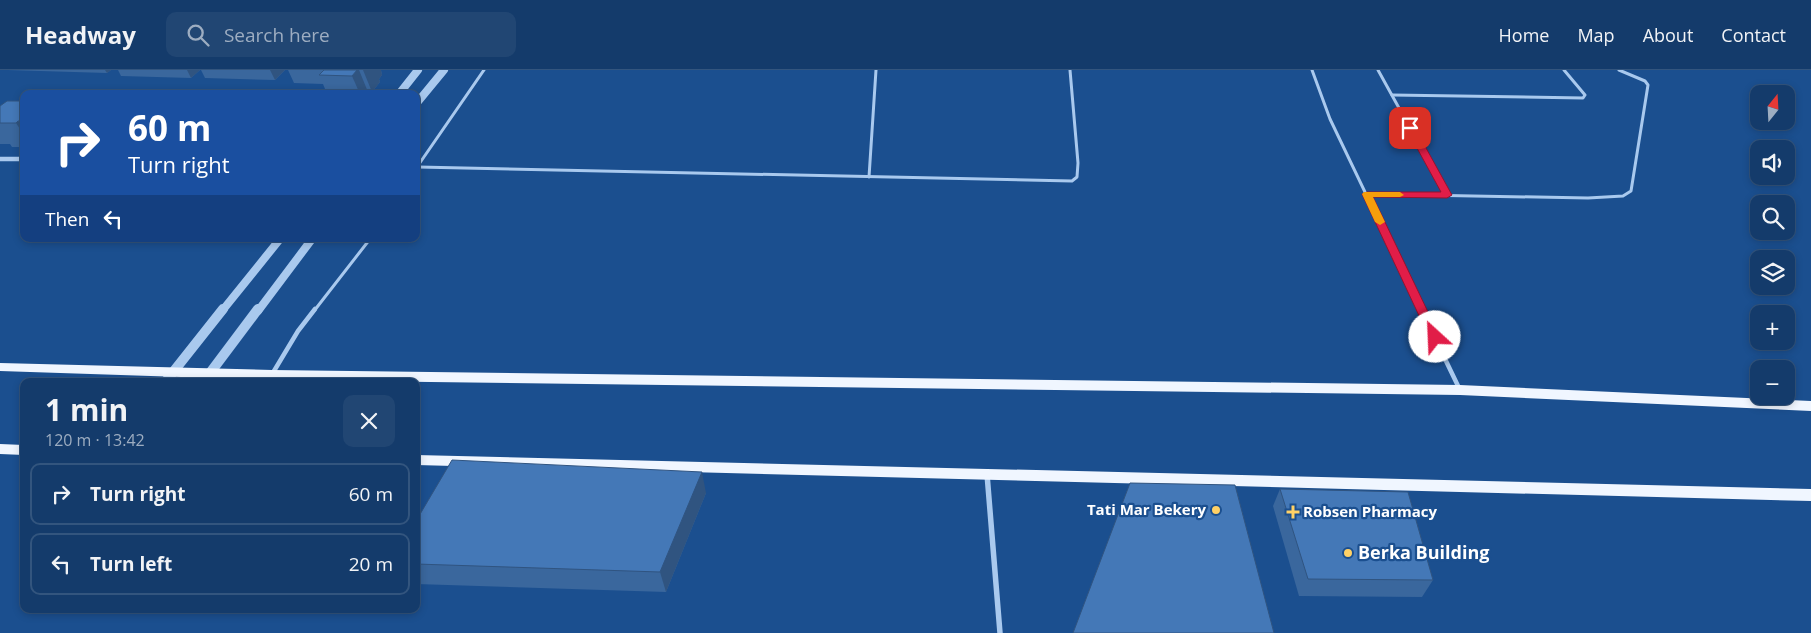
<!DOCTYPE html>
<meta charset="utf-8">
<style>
body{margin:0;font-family:"Open Sans",sans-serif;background:#214673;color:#f1f3f6;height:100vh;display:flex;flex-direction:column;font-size:19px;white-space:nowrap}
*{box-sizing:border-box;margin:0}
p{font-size:16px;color:#9dadc1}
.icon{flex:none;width:28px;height:28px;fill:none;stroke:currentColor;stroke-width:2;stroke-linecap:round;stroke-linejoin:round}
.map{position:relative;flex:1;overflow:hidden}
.details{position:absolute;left:20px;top:308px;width:400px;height:235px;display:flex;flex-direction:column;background:#143b6b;border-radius:10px;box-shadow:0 2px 8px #0003,0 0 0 1px #33557e}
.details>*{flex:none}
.hud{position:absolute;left:20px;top:20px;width:400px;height:152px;border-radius:10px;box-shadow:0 2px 8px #0003,0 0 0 1px #33557e;background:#1a4fa0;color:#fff;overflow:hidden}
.needle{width:32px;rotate:18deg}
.tools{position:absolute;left:1750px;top:15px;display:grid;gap:10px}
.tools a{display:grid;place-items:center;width:45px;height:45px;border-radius:10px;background:#143b6b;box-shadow:0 2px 8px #0003,0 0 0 1px #33557e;font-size:25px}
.pin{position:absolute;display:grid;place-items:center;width:42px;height:42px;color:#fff;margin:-21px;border-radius:10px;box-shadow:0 2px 8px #0006}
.me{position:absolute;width:55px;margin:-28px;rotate:335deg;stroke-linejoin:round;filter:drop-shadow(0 0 4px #0008)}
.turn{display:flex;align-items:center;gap:18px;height:105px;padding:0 25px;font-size:22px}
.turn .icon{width:65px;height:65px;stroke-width:2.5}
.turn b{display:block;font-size:35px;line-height:42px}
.then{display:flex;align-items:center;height:48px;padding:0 25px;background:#0003;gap:10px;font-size:19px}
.round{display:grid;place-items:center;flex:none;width:52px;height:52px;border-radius:10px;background:#214673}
.overview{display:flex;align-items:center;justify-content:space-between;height:85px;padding:0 25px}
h1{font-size:30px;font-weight:700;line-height:38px}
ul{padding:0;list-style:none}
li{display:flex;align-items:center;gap:15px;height:62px;margin:0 10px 8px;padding:0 15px;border:2px solid #33557e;border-radius:10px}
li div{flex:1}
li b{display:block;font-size:19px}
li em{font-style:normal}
header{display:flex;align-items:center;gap:30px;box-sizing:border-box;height:70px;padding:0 25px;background:#143b6b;border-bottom:1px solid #33557e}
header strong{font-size:24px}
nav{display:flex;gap:28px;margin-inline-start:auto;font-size:18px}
.search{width:350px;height:45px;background:#214673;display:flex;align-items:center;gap:12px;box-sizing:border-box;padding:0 18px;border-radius:10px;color:#9dadc1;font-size:19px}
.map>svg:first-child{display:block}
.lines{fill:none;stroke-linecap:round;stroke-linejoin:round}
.service-far1{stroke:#a9c9ee;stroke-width:3}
.service{stroke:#a9c9ee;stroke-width:4.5}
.minor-far1{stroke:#a9c9ee;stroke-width:4.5}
.minor{stroke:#a9c9ee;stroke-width:5.5}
.tertiary-far1{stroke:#a9c9ee;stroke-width:8}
.tertiary{stroke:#a9c9ee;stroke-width:10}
.primary{fill:#f0f6ff;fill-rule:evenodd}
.wall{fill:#3a679d}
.shaded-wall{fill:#305480}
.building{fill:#4478b7;stroke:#305480}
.route{fill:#e11d48;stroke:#92132f}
.slow{fill:#f59e0b}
.poi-dot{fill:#ffd166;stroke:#1b4f8f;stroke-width:2}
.labels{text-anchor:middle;stroke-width:4.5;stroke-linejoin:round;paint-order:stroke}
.poi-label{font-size:15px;font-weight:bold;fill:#fff;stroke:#1b4f8f;text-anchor:end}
.near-poi-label{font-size:18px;font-weight:bold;fill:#fff;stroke:#1b4f8f;text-anchor:start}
</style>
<header>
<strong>Headway</strong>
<div class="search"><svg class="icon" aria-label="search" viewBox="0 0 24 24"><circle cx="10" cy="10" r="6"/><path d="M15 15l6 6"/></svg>Search here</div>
<nav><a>Home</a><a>Map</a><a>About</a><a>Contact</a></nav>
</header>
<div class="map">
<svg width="1811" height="563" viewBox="0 0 1811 563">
<rect width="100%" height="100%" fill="#1b4f8f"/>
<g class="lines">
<g class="service-far1">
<polyline points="1312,0 1330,49 1422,241"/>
<polyline points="1378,0 1447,125"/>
<polyline points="1392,25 1583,28 1585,25 1564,0"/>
<polyline points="417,97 484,0"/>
<polyline points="418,97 1072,111 1077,107 1078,93 1070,0"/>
<polyline points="869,107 876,0"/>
<polyline points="1367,124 1588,128 1623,126 1631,121 1648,15 1645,11 1619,0"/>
<polyline points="314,241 370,169"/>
</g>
<g class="service">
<polyline points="1421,239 1459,318"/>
<polyline points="268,311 298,261 315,239"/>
</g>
<polyline class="minor-far1" points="0,89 24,89"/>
<polyline class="minor" points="987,404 1000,563"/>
<g class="tertiary-far1">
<polyline points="399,24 418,0"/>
<polyline points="416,34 444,0"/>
<polyline points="222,241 280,169"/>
<polyline points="258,241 312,169"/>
</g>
<g class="tertiary">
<polyline points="166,311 223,239"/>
<polyline points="204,311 258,239"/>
</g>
<g class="primary">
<polygon points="0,293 272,300 1460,315 1811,331 1811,341 1460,325 272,310 0,301"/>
<polygon points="0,374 24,375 24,385 0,384"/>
<polygon points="416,385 1811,419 1811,431 416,395"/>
</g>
</g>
<g class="wall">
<polygon points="7,0 111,0 107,3"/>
<polygon points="118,0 200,0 191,8 121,6"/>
<polygon points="201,0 285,0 275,10 205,8"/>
<polygon points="288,0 381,0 382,5 379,9 380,12 372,22 368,22 366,24 327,24 323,14 294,13"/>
<polygon points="24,31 24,77 12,77 10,74 0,74 0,36"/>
<polygon points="1280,419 1433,510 1422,527 1299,526 1273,436"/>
<polygon points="706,423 666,522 416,514 416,451"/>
</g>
<g class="shaded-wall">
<polygon points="105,0 111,0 107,3"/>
<polygon points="187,0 200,0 191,8"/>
<polygon points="270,0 285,0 275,10"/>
<polygon points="357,0 359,0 368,22 366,24 360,24 352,6"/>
<polygon points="363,0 381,0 382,5 379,9 380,12 372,22"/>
<polygon points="18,51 24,59 24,65 16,53"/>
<polygon points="702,402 706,423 666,522 660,502"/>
</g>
<g class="building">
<polygon points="324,0 357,0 352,6 319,5"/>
<polygon points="7,31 24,31 24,51 18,51 16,53 0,53 0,36"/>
<polygon points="452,390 702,402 660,502 416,494 416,451"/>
<polygon points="1130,413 1235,415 1274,563 1073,563"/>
<polygon points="1280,419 1408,422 1433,510 1308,509"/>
</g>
<polygon class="route" points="1410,55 1415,58 1452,125 1447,128 1373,127 1440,267 1435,271 1429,267 1362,124 1367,122 1441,122 1406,58"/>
<polygon class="slow" points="1364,122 1400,122 1404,125 1400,127 1373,127 1385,152 1380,155 1375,152 1362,124"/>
<g class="poi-dot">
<circle cx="1216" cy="440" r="5"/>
<path d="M1290.5 434.5h5v5h5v5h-5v5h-5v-5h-5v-5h5z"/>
<circle cx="1348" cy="483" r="5"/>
</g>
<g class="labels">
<g class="poi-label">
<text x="1206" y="445">Tati Mar Bekery</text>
<text x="1303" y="447" text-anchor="start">Robsen Pharmacy</text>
</g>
<g class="near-poi-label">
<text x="1358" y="489">Berka Building</text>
</g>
</g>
</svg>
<div class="tools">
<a><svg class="needle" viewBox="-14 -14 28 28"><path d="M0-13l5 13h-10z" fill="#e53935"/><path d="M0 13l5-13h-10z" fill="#9dadc1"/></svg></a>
<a><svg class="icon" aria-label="sound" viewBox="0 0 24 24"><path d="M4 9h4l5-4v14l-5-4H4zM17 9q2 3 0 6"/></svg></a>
<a><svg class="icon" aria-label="search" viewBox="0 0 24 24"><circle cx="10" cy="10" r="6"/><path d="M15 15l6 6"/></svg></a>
<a><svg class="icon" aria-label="layers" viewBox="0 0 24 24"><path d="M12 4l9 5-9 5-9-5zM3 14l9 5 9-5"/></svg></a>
<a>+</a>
<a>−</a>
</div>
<div class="pin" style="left:1410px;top:58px;background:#d93025"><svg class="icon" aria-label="arrive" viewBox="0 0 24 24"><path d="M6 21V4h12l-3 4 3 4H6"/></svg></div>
<svg class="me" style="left:1435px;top:267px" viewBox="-20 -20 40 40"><circle r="19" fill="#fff"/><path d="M0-13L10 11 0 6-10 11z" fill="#e11d48"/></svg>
<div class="hud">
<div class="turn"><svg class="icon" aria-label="right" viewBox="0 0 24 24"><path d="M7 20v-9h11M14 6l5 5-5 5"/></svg><div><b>60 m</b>Turn right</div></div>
<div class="then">Then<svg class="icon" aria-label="left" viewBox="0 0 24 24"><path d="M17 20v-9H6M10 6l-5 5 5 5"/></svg></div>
</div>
<section class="details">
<div class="overview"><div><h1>1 min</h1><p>120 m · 13:42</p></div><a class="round"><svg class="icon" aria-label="close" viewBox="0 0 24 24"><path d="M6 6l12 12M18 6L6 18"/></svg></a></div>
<ul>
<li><svg class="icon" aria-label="right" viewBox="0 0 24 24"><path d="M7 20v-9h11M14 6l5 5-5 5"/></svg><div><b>Turn right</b></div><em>60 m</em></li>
<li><svg class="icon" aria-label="left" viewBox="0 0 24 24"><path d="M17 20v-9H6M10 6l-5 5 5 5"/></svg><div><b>Turn left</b></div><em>20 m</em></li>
</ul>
</section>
</div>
